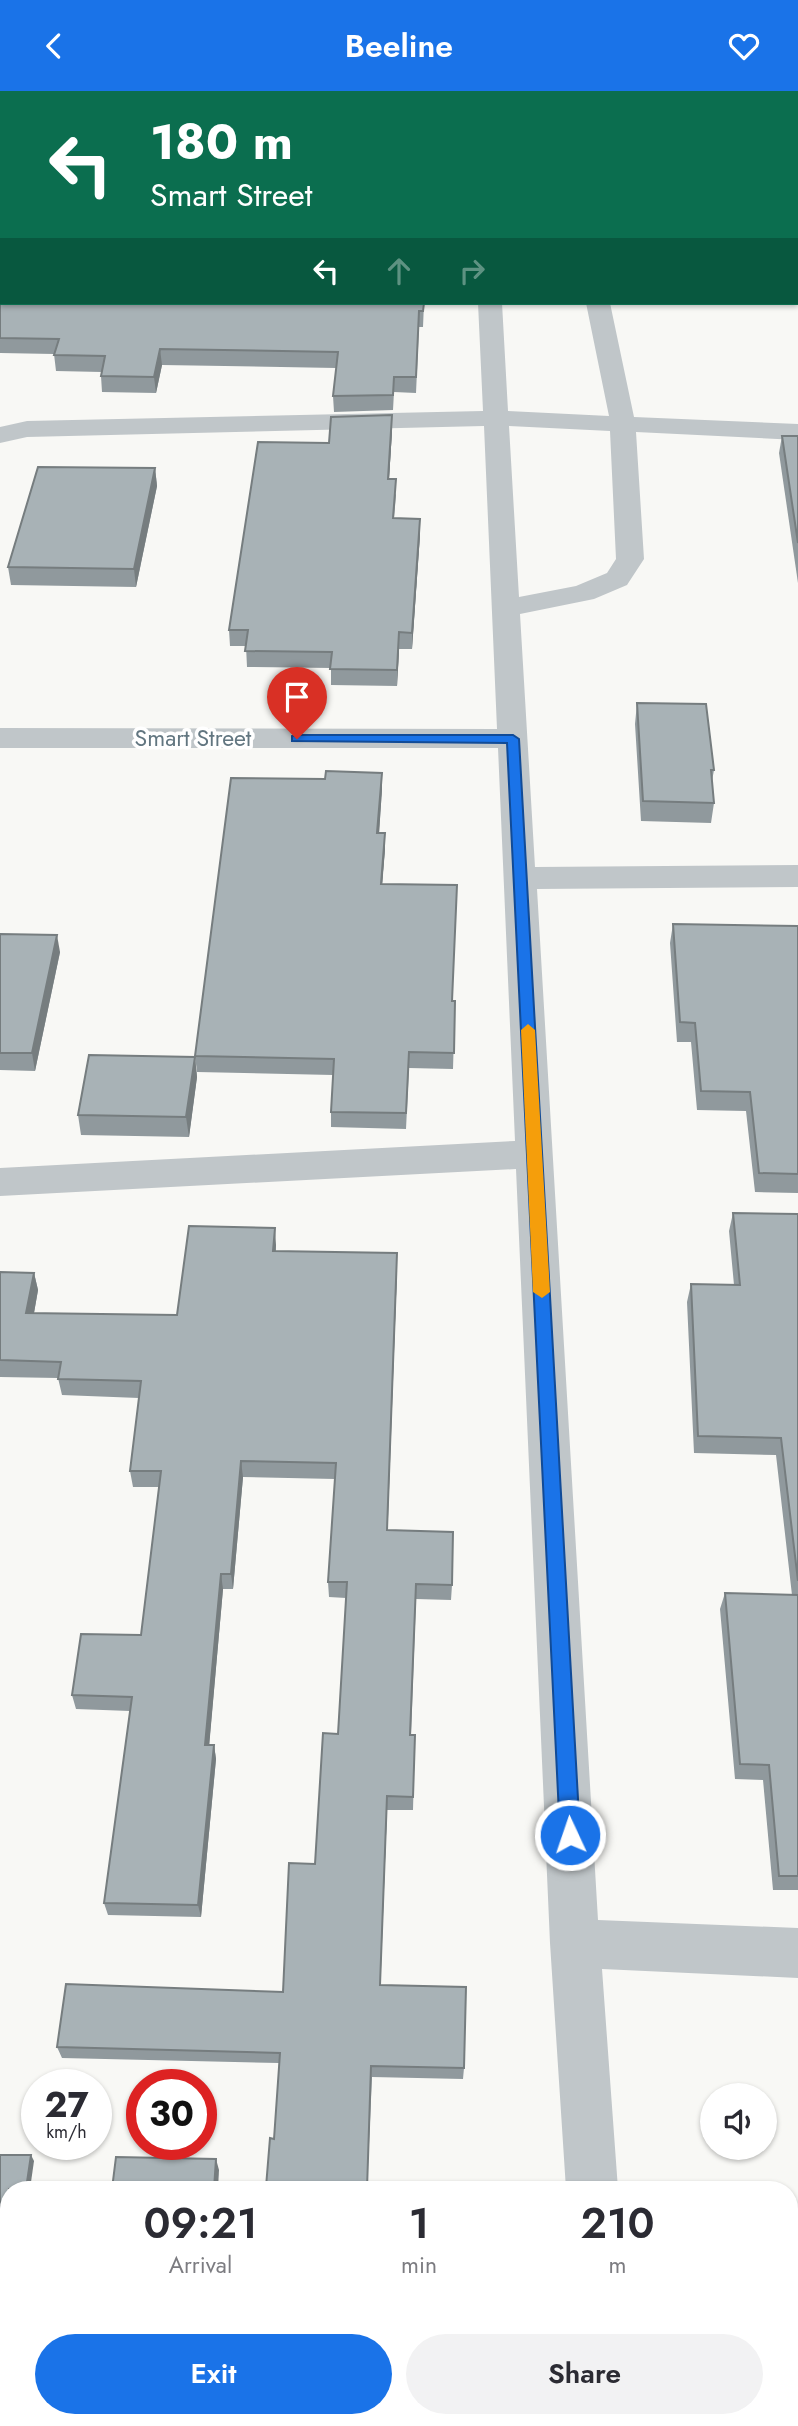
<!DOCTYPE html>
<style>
body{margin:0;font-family:Jost,sans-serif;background:#f2f2f3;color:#2b2b33;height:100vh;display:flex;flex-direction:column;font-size:26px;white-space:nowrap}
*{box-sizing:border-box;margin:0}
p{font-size:23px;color:#7c7c81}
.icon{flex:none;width:38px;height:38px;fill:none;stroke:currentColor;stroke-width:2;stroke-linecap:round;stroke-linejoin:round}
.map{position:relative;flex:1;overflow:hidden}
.sheet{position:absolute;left:0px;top:2090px;width:798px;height:247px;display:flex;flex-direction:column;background:#fff;border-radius:28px 28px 0 0;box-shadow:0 2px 5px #0004}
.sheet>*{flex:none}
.hud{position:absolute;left:0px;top:0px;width:798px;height:214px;box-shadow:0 2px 5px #0004;background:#0b6e4f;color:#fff;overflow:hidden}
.buttons{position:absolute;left:700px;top:1992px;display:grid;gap:14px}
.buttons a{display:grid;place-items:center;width:77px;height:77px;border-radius:50%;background:#fff;box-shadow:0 2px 5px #0004;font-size:35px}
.speed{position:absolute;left:21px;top:1978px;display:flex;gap:14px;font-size:35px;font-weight:700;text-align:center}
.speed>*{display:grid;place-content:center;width:91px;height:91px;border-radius:50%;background:#fff;box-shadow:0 2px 5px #0004;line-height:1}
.speed small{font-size:18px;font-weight:400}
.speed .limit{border:10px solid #d22;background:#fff;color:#111}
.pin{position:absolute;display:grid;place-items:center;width:60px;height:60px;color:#fff;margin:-72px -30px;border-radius:50% 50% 50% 0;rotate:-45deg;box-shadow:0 0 7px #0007}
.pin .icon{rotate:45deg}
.me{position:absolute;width:77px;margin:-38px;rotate:357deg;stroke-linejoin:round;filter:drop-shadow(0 0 5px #0008)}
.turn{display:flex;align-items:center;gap:24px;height:147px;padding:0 35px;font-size:32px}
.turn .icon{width:91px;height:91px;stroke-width:2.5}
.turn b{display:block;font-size:49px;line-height:60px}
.lanes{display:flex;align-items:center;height:66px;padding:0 35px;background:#0003;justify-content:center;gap:35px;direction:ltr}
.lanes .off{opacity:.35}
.eta{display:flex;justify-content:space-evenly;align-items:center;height:119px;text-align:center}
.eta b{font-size:42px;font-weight:600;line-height:49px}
.primary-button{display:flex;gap:14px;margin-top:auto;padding:14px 35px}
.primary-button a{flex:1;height:80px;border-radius:42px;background:#1a73e8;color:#fff;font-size:28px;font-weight:600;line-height:80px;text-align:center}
.primary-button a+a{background:#f2f2f3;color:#2b2b33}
header{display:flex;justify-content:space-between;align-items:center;height:91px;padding:0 35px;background:#1a73e8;color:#fff;font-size:32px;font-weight:600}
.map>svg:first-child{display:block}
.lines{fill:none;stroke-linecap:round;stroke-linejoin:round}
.minor{fill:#c0c6c9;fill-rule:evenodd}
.wall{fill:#90999d}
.shaded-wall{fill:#767d7f}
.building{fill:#a8b2b6;stroke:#767d7f;stroke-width:2}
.route{fill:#1a73e8;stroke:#114b97;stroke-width:2}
.slow{fill:#f59e0b}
.labels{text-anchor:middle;stroke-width:7;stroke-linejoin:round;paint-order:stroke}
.far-street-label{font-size:23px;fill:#627680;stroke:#fff}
</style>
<header><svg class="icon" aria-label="back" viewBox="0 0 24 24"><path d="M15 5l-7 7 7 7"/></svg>Beeline<svg class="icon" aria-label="heart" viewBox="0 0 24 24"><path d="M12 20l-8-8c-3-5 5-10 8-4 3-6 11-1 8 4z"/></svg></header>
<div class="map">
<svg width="798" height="2335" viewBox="0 0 798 2335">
<rect width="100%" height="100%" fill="#f8f8f5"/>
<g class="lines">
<g class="minor">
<rect x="46" y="0" width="20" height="2"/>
<rect x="469" y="0" width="20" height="2"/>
<rect x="796" y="28" width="2" height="12"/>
<rect x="796" y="158" width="2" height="14"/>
<path d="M 478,212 L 502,212 L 508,320 L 609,325 L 586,212 L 610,212 L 634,326 L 798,333 L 798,349 L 636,341 L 644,468 L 627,494 L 594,508 L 520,523 L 535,776 L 798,774 L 798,796 L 537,798 L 598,1829 L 798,1837 L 798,1887 L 602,1878 L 618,2098 L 566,2098 L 550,1852 L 516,1078 L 0,1105 L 0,1077 L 515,1050 L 498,657 L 0,657 L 0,637 L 497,638 L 484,335 L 27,346 L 0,352 L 0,336 L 27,330 L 483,320 ZM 509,335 L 610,340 L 616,468 L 607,482 L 576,495 L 519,506 Z"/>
<rect x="580" y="2328" width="56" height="7"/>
</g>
</g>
<g class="wall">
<rect x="796" y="46" width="2" height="79"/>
<polygon points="0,135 2,212 424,212 423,236 419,236 416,302 394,301 393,319 334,321 333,305 336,277 162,274 156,302 102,301 101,285 102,281 56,280 54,263 0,262"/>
<polygon points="392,340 389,388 396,404 394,427 420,444 412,558 399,558 397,595 331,594 331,577 247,576 246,555 230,555 229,539 329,352"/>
<polygon points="782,345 798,345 798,492 779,362"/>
<polygon points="155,377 157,395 136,496 11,494 8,476"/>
<polygon points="637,612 714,679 712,690 714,712 711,732 641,730 635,633"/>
<polygon points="382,698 379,742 385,758 382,793 452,910 455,910 453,978 409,977 406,1038 331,1036 331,1021 333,984 197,981 195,965"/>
<polygon points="673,833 798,835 798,1102 755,1101 746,1020 697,1019 691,951 677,951 670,852"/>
<polygon points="0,843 60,861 35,980 0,979"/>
<polygon points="195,966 197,986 189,1046 81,1044 78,1024"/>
<polygon points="733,1122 798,1123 798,1799 773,1799 763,1689 735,1688 720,1518 725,1502 792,1504 776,1364 694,1362 687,1211 691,1193 734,1194 729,1140"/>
<polygon points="276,1154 276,1160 397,1180 387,1439 452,1494 451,1509 416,1508 411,1644 415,1644 413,1719 387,1719 380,1894 464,1977 463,1988 372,1986 367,2098 267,2098 274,2048 279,1972 62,1967 57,1956 283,1901 315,1773 338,1643 346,1507 329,1506 328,1491 335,1388 243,1386 233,1498 223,1498 209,1654 214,1654 216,1668 201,1826 108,1824 104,1812 130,1620 76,1618 72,1604 141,1544 159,1396 133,1396 130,1380 139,1307 62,1304 58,1287 0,1286 0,1181 34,1182 38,1199 34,1222 177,1224"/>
<polygon points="0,2064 34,2070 9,2098 9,2146 0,2145"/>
</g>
<g class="shaded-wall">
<polygon points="160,258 162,274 156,302 154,286"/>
<polygon points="392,324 392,340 388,404 388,388"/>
<polygon points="155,377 157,395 136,496 134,478"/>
<polygon points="420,428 420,444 412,558 412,542"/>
<polygon points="399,541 399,558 397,595 397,579"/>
<polygon points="382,682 382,698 378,758 377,742"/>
<polygon points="385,742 385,758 381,809 381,793"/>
<polygon points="57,844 60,861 35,980 32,962"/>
<polygon points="195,966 197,986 189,1046 186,1026"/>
<polygon points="275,1137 276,1154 274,1177 273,1160"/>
<polygon points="397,1162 397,1180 387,1455 387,1439"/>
<polygon points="34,1182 38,1199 31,1239 26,1222"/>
<polygon points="241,1370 243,1386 233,1498 231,1483"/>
<polygon points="221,1483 223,1498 208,1668 205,1654"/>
<polygon points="214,1654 216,1668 201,1826 198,1814"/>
<polygon points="387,1705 387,1719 380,1905 380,1894"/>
<polygon points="31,2064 34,2070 30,2098 26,2098"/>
<polygon points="216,2068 219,2079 218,2098 214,2098"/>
</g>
<g class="building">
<polygon points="111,0 426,0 426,2 110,2"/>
<polygon points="578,0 708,0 709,2 578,2"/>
<polygon points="0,24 2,24 2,119 0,118"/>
<rect x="796" y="46" width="2" height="66"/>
<polygon points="2,134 2,212 424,212 423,220 419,220 416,286 394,286 393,304 333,305 338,261 160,258 154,286 101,285 105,265 54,264 59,248 0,247 0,135"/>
<polygon points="392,324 388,388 396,388 393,427 420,428 412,542 399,541 397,579 330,578 332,561 245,560 248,539 229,539 258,351 329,352 331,326"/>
<polygon points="782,345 798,345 798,452"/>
<polygon points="38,376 155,377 134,478 8,476"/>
<polygon points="637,612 706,613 714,679 711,679 714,712 643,710"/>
<polygon points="326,680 382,682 377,742 385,742 381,793 457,794 452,910 455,910 454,962 409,961 406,1022 331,1021 334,968 195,965 231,687 325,688"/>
<polygon points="673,833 798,835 798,1083 759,1082 750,1001 701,1000 695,932 680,931"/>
<polygon points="0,843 57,844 32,962 0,962"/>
<polygon points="89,964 195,966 186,1026 78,1024"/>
<polygon points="733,1122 798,1123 798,1490 781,1347 698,1345 691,1193 740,1194"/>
<polygon points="189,1135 275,1137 273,1160 397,1162 387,1439 453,1441 452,1494 416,1493 410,1644 415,1644 413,1706 387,1705 380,1894 466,1896 464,1977 371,1975 367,2098 266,2096 270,2047 274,2048 280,1962 57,1956 66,1893 283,1901 289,1772 315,1773 323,1642 338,1643 347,1491 328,1491 336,1372 241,1370 231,1483 221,1483 205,1654 214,1654 198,1814 104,1812 132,1606 72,1604 81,1543 141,1544 161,1380 130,1380 141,1290 58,1288 61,1271 0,1269 0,1181 34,1182 26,1222 177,1224"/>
<polygon points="725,1502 798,1504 798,1785 779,1785 769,1674 740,1673"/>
<polygon points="0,2064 31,2064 26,2098 9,2098 9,2140 0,2140"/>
<polygon points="116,2066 216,2068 214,2098 112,2098"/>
</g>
<polygon class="route" points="297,644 513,644 519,648 580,1744 577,1750 570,1753 563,1750 560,1744 507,652 292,650 292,645"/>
<polygon class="slow" points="528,933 535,939 550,1201 542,1207 533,1201 521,939"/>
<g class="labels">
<g class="far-street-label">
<text x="193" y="655">Smart Street</text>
</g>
</g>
</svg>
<div class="buttons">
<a><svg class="icon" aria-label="sound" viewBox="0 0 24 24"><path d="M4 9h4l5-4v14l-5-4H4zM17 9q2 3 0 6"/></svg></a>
</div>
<div class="speed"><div>27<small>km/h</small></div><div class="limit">30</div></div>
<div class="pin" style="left:297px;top:648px;background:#d93025"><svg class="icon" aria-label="arrive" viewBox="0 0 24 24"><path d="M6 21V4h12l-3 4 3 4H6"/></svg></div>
<svg class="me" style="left:570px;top:1744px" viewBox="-20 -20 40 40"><circle r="17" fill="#1a73e8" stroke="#fff" stroke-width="3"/><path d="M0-11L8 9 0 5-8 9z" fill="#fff"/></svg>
<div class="hud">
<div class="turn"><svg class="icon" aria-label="left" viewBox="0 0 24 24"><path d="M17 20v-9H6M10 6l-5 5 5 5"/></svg><div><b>180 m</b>Smart Street</div></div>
<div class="lanes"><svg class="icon" aria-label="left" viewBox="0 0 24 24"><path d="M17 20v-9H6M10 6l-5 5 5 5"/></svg><svg class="icon off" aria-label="ahead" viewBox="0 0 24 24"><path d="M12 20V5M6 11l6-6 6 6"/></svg><svg class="icon off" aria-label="right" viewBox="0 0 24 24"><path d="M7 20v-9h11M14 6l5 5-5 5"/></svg></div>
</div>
<section class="sheet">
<div class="eta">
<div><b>09:21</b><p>Arrival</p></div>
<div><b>1</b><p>min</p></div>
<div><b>210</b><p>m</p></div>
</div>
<div class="primary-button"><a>Exit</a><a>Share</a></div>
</section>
</div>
